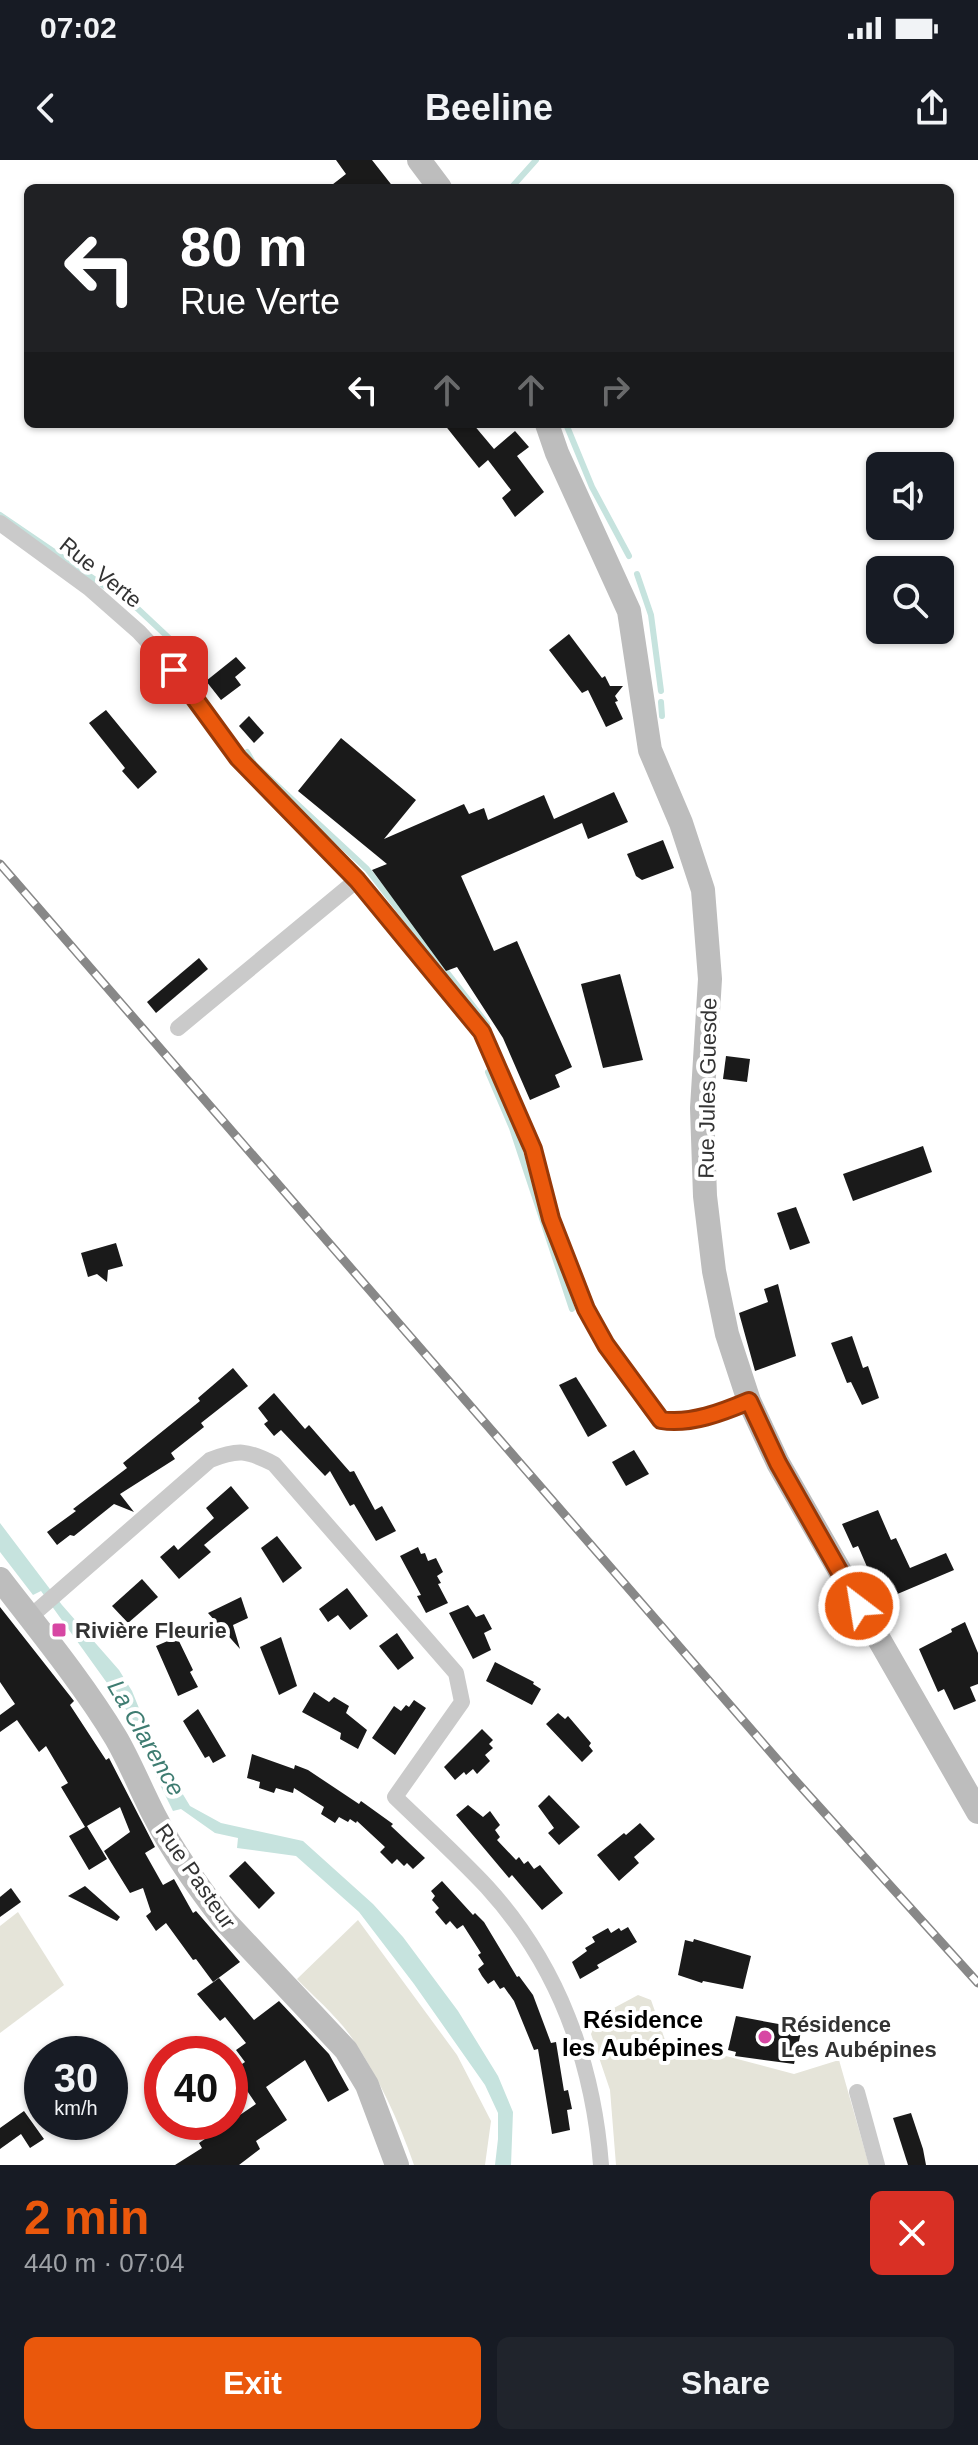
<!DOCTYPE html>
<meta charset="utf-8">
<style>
body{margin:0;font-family:Helvetica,sans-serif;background:#20242c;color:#f1f3f6;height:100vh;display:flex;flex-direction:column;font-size:30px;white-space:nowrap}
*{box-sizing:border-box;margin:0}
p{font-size:26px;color:#9ea1a6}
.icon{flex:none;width:44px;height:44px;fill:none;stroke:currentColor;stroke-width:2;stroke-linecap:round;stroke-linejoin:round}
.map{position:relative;height:2005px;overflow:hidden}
.sheet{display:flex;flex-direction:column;background:#171b24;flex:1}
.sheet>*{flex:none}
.guide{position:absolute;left:24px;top:24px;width:930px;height:244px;border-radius:12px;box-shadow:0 2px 6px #0004;background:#202124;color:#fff;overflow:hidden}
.buttons{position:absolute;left:866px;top:292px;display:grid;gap:16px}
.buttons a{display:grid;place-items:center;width:88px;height:88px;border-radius:12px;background:#171b24;box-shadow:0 2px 6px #0004;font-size:40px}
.speed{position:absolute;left:24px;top:1876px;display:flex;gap:16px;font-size:40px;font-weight:700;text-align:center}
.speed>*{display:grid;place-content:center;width:104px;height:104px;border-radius:50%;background:#171b24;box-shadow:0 2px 6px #0004;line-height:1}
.speed small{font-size:20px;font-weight:400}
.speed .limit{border:12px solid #d22;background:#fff;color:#111}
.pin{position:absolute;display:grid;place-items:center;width:68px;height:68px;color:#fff;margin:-34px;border-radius:16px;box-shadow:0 4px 12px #0006}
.me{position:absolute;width:88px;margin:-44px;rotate:329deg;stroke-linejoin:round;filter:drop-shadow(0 0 6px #0008)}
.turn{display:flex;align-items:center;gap:28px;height:168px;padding:0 24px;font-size:36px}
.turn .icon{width:104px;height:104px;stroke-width:2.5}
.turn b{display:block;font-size:56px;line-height:68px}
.lanes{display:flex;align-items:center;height:76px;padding:0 24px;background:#0003;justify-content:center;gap:40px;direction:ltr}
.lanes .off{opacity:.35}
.round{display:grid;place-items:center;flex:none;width:84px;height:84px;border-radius:12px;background:#20242c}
.overview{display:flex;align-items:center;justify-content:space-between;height:136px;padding:0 24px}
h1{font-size:48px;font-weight:600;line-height:60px;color:#ea580c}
.button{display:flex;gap:16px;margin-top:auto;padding:16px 24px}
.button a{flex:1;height:92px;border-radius:12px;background:#ea580c;color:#fff;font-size:32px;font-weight:600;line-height:92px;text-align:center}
.button a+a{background:#20242c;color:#f1f3f6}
.status{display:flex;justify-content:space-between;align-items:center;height:56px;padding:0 40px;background:#171b24;direction:ltr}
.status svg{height:22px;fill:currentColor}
header{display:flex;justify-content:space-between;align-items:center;height:104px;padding:0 24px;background:#171b24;font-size:36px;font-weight:600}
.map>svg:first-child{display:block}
.green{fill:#e5e4d9}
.water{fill:#c6e3de}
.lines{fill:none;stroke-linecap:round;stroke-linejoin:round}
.stream{stroke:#c6e3de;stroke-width:6}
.building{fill:#1a1a1a}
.street{stroke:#cacaca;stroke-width:16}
.secondary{stroke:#bdbdbd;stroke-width:24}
.rail-casing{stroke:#888;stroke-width:9}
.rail{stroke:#fff;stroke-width:6;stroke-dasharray:18;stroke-linecap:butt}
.route-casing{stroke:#983908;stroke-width:20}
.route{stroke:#ea580c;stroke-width:14}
.poi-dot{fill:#d747a3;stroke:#fff;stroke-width:3}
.labels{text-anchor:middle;stroke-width:8;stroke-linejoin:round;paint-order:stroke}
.street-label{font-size:22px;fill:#333;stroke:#fff}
.poi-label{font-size:22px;font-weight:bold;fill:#333;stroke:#fff;text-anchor:start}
.water-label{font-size:24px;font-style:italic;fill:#3e7c71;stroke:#fff}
.neighbourhood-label{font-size:24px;font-weight:bold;fill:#000;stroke:#fff}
</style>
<div class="status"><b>07:02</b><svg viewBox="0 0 49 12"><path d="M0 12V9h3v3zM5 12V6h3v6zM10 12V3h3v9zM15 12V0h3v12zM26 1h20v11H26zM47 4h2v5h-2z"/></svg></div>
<header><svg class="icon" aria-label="back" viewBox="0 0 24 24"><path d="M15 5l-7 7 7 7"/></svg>Beeline<svg class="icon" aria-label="share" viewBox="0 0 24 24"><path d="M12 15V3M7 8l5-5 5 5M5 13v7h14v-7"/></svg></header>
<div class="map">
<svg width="978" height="2005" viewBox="0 0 978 2005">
<rect width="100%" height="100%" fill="#fff"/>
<g class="green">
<polygon points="18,1752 64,1825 0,1873 0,1766"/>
<path d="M 358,1760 L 457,1895 L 491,1961 L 485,2005 L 414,2005 C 399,1961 378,1916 352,1878 C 337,1856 315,1838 297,1819 Z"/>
<polygon points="638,1835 651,1840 665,1880 794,1914 839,1900 869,2005 616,2005 610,1930 591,1874 599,1856"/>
</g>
<polygon class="water" points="0,1363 62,1445 119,1510 132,1531 156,1590 190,1646 221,1663 303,1681 373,1744 403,1777 458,1851 498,1916 513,1952 511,2005 495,2005 498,1979 498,1953 485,1925 414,1824 359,1752 296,1696 237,1688 238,1678 215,1673 181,1649 173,1651 127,1558 130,1555 41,1431 33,1435 0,1392"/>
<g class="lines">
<g class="stream">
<polyline points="511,28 536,0"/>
<polyline points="566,264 592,327 629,396"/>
<polyline points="0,355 138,449 186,494 194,508 197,522"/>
<polyline points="637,414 651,455 661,531"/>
<polyline points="661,542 662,556"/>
<polyline points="247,592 254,604 367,709 487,864"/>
<polyline points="488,912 512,968 572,1149"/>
</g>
</g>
<g class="building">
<polygon points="336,0 372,0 394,28 328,28 346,14"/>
<polygon points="444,264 473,264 494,289 515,271 529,287 517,296 544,332 515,357 502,338 511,330 488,300 479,308"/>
<polygon points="569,474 602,518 605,516 610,526 623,526 615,536 618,541 615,542 623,559 606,567 588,530 582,533 549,490"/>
<polygon points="236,497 246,508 235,517 241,525 221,540 206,521"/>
<polygon points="106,550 157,612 138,629 122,611 125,608 89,563"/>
<polygon points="249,556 264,573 254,583 239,566"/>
<polygon points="341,578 416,640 384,679 464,644 469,654 484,648 488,660 544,635 554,659 614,632 628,662 588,679 582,663 461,716 494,791 517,781 572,907 555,915 560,927 530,940 503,878 457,807 446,811 372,710 387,704 298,631"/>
<polygon points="663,680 674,708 642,720 636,716 627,694"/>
<polygon points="199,798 208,809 156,853 147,842"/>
<polygon points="620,814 643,900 603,908 581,824"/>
<polygon points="726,896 750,899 747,922 723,919"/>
<polygon points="923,986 932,1012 853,1041 843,1014"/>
<polygon points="796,1047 810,1083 790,1090 777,1053"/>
<polygon points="116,1083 123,1106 108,1110 107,1122 97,1114 88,1117 81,1093"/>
<polygon points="778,1124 796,1196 755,1211 739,1153 768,1142 764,1129"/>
<polygon points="852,1176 863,1208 868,1206 879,1238 862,1245 851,1222 847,1223 831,1183"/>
<polygon points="233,1208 248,1226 201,1263 204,1267 171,1293 175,1299 120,1334 134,1352 114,1344 74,1376 70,1375 57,1385 47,1372 76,1351 73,1349 127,1308 123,1303 200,1241 198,1238"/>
<polygon points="576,1217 607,1266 588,1277 559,1225"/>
<polygon points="274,1233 305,1269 309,1265 350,1312 354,1311 375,1350 382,1346 396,1371 376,1381 354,1344 350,1346 330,1311 325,1316 281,1270 274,1276 264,1264 268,1261 258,1248"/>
<polygon points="634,1290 649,1314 626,1326 612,1302"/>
<polygon points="231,1326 249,1348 204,1385 211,1392 179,1419 160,1397 174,1385 178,1390 214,1358 206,1348"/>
<polygon points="878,1350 891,1380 896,1378 910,1408 946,1393 954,1410 888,1438 880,1421 874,1423 858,1386 853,1388 842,1364"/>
<polygon points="277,1376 302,1408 283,1423 261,1388"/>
<polygon points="418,1387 421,1394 425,1393 428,1401 436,1398 443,1412 437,1416 441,1423 438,1424 448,1443 426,1453 417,1436 421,1435 400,1396"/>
<polygon points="142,1419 158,1437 128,1463 112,1446"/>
<polygon points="347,1428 368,1456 350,1470 338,1455 328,1462 319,1449"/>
<polygon points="241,1437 248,1458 233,1465 240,1489 208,1453"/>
<polygon points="468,1445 476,1457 484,1454 492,1469 484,1473 491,1490 473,1499 449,1453"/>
<polygon points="0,1447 74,1541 70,1545 106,1600 109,1598 155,1687 145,1693 163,1725 174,1719 193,1753 196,1751 240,1802 213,1822 196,1799 193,1800 166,1763 156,1771 146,1756 151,1752 143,1728 130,1733 104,1691 130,1672 120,1647 87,1666 107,1699 89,1710 69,1676 85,1667 61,1627 68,1623 46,1586 39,1592 17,1560 0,1572 0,1555 15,1544 0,1522"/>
<polygon points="965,1462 978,1493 978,1524 970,1527 976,1541 954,1550 944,1529 938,1532 919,1489 952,1472 951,1469"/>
<polygon points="397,1473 414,1498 398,1510 379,1486"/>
<polygon points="177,1477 193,1510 190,1512 198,1527 178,1536 156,1486"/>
<polygon points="281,1477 297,1526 279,1535 260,1487"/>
<polygon points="495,1502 534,1522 533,1524 541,1529 532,1545 486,1521"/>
<polygon points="314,1532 329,1542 334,1537 349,1546 346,1553 367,1570 358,1589 340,1579 341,1573 302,1552"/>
<polygon points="414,1540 426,1548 395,1595 372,1578 394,1546 401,1551 406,1545 409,1547"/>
<polygon points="198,1549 226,1596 213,1603 209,1596 205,1598 183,1561"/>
<polygon points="558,1553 565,1559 568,1556 591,1583 589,1586 593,1591 582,1602 546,1564"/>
<polygon points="482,1569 493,1580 489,1584 493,1588 485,1595 490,1601 477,1614 473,1609 466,1615 464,1612 455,1620 444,1607"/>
<polygon points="252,1594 294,1609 295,1605 308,1610 359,1644 361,1641 393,1664 391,1666 425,1698 413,1709 407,1703 404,1706 397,1699 392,1704 380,1692 385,1687 357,1661 356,1663 350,1659 348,1662 339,1657 335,1663 321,1654 324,1647 294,1628 293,1633 276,1628 274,1633 259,1628 260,1622 247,1618"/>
<polygon points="549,1635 580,1667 559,1685 548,1673 554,1668 538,1646"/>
<polygon points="468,1645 483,1657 490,1651 500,1665 495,1670 500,1677 497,1680 516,1700 519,1697 524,1704 528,1701 534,1709 540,1705 563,1733 542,1750 512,1715 509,1718 456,1655"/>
<polygon points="640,1663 655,1679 634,1697 639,1703 619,1721 597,1695 624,1673 626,1675"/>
<polygon points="245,1701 275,1733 259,1749 229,1716"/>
<polygon points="442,1721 473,1755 475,1753 484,1762 517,1817 519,1816 533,1835 551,1883 556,1882 564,1931 568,1930 572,1949 567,1950 570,1970 552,1974 538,1889 534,1890 514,1841 504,1827 500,1829 494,1820 488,1824 482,1816 478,1809 484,1804 478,1795 481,1793 463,1765 457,1769 450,1761 446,1765 435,1752 439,1748 432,1740 435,1736 431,1731"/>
<polygon points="85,1726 120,1757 117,1761 68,1736"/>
<polygon points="11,1728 21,1742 0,1757 0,1737"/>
<polygon points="628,1767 637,1782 597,1805 599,1808 580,1819 572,1802 587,1791 585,1788 595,1782 592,1777 608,1768 611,1773 619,1768 621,1771"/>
<polygon points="694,1779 751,1796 743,1829 703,1821 702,1823 678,1815 685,1780 693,1782"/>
<polygon points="219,1818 254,1860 279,1841 329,1894 349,1930 328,1942 305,1900 266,1927 287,1960 256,1981 260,1989 239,2005 175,2005 202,1988 199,1983 256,1944 233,1910 245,1902 236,1890 246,1883 225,1857 220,1861 197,1834"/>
<polygon points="736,1856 784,1865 783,1868 801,1872 794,1904 735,1896 736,1892 728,1890"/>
<polygon points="24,1951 44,1979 30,1988 21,1974 0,1989 0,1968"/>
<polygon points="911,1953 923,1989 926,2005 908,2005 893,1958"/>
</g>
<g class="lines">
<g class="street">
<path d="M 0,363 L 89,428 L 139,472 L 174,510 L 238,598 L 357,720 L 482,872 L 533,989 L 551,1059 L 586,1149 L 606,1185 L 652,1251 L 661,1260 C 690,1265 723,1252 749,1241"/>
<polyline points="178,868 357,720"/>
<path d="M 30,1457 L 210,1300 C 238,1289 247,1290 274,1304 L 456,1513 L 462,1542 L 395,1637 C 426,1667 458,1696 487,1727 C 558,1805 593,1902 601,2005"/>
<polyline points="857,1932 877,2005"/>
</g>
<g class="secondary">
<polyline points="419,0 440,28"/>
<polyline points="547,264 557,293 629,451 650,590 681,663 703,730 710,819 702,948 705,1036 714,1111 727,1174 749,1241 778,1303 978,1652"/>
<path d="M 0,1419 C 40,1471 82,1522 116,1578 C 130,1602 141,1630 154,1655 C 173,1692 197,1725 222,1758 L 346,1890 L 367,1925 L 397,2005"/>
</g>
<g class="rail-casing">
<polyline id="rail" points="0,704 794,1619 978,1823"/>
</g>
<use href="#rail" class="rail"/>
</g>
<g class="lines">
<g class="route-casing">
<path id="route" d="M 174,510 L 238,598 L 357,720 L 482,872 L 533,989 L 551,1059 L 586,1149 L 606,1185 L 661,1260 C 690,1265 723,1252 749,1241 L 778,1303 L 859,1446"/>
</g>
<use href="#route" class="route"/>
</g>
<g class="poi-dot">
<rect x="51" y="1462" width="16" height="16" rx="4"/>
<circle cx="765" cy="1877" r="8"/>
</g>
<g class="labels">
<g class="street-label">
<text transform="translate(101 412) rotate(39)" y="8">Rue Verte</text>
<text transform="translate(707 928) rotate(-89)" y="8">Rue Jules Guesde</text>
<text transform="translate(196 1716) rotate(55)" y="8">Rue Pasteur</text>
</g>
<g class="poi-label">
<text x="75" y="1478">Rivière Fleurie</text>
<text x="781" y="1872">Résidence<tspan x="781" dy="25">Les Aubépines</tspan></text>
</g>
<g class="water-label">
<text transform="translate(146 1578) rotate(60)" y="8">La Clarence</text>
</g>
<g class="neighbourhood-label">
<text x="643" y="1868">Résidence<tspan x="643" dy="28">les Aubépines</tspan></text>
</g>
</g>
</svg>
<div class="buttons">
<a><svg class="icon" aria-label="sound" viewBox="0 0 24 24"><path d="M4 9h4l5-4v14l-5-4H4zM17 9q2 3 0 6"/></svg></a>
<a><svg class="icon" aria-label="search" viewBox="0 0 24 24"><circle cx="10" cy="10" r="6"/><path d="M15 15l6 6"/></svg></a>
</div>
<div class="speed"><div>30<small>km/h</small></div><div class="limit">40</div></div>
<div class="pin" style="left:174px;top:510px;background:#d93025"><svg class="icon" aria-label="arrive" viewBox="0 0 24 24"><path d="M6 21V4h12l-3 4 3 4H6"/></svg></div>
<svg class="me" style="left:859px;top:1446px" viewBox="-20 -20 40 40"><circle r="17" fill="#ea580c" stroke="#fff" stroke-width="3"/><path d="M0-11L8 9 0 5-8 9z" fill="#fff"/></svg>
<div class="guide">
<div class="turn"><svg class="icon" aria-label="left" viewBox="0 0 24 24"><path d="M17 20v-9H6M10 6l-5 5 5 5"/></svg><div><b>80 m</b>Rue Verte</div></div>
<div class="lanes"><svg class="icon" aria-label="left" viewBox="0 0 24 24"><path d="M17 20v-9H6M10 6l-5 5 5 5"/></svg><svg class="icon off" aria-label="ahead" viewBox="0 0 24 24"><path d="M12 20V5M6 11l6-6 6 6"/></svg><svg class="icon off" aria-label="ahead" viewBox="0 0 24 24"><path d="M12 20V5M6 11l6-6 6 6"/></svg><svg class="icon off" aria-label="right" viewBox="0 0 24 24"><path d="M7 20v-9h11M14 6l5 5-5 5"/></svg></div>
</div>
</div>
<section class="sheet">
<div class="overview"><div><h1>2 min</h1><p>440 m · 07:04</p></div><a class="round" style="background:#d93025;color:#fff"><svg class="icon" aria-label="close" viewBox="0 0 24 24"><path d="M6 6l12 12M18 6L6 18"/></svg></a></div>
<div class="button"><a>Exit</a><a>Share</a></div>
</section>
